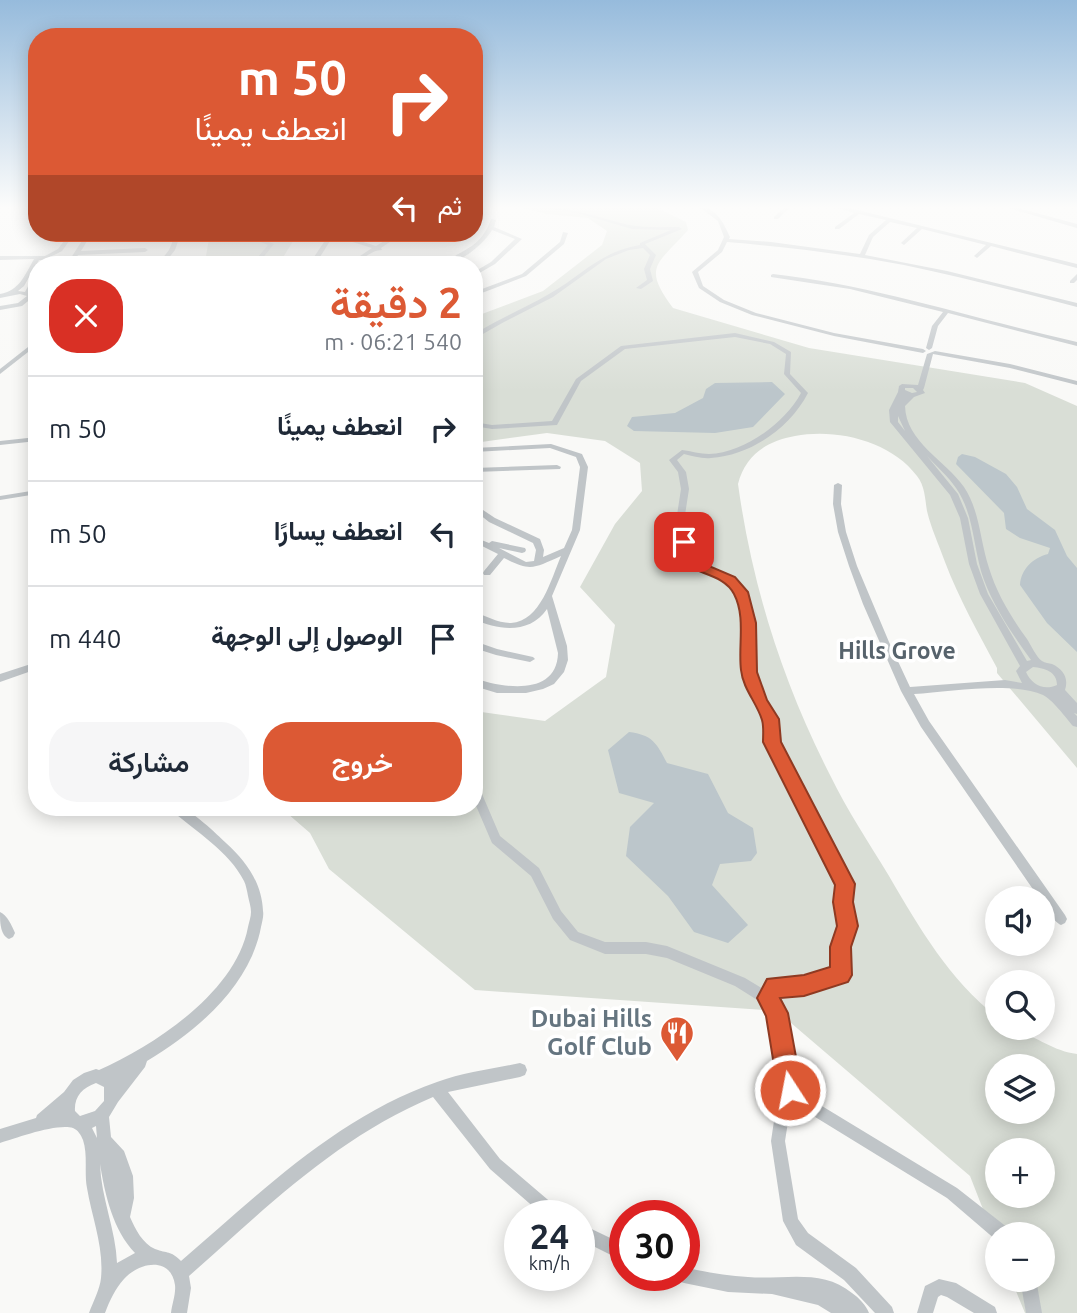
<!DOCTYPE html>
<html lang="ar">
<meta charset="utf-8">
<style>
body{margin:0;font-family:Ubuntu,Vazirmatn,sans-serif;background:#f6f6f7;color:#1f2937;direction:rtl;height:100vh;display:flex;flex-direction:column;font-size:26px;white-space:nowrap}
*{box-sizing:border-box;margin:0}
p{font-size:23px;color:#747a83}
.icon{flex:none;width:38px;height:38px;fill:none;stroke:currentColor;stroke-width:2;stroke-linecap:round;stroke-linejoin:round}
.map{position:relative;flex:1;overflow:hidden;direction:ltr}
.drawer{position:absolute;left:28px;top:256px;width:455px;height:560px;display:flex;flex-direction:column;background:#fff;border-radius:28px;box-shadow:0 4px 18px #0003;direction:rtl}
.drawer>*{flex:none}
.banner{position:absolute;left:28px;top:28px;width:455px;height:214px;border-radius:28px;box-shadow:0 4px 18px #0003;direction:rtl;background:#dc5934;color:#fff;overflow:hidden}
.buttons{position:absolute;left:985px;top:886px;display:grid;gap:14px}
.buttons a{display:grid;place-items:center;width:70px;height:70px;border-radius:50%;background:#fff;box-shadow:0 4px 18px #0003;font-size:35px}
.speed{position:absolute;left:504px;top:1200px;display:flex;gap:14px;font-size:35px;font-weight:700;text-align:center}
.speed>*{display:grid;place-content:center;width:91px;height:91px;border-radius:50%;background:#fff;box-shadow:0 4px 18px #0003;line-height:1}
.speed small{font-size:18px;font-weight:400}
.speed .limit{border:10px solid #d22;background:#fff;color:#111}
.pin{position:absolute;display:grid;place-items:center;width:60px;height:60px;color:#fff;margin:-30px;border-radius:14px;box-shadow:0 4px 10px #0006}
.me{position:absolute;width:77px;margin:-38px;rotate:349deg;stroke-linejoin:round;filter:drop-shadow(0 0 5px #0008)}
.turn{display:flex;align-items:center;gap:24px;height:147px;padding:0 21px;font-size:32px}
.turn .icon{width:91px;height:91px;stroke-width:2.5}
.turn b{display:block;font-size:49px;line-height:60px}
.then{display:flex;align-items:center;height:66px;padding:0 21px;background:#0003;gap:14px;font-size:26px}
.round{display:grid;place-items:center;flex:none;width:74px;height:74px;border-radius:28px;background:#f6f6f7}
.overview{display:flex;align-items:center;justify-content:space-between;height:119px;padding:0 21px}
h1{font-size:42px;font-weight:600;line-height:52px;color:#dc5934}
.cta{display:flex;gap:14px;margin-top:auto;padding:14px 21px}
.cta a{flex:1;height:80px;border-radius:28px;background:#dc5934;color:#fff;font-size:28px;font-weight:600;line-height:80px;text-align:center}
.cta a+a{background:#f6f6f7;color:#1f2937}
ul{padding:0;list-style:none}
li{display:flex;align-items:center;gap:21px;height:105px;padding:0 21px;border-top:2px solid #e0e1e3}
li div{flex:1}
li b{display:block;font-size:26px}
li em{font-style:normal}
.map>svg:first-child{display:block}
.green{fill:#d9ded6;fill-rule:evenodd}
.water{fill:#bcc6cb}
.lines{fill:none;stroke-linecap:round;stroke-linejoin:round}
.minor{fill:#c0c5c8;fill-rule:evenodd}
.route{fill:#dc5934;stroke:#8f3a22;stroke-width:2}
.labels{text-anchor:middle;stroke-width:7;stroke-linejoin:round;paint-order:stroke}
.neighbourhood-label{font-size:23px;font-weight:bold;fill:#57636c;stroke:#fff}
.near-poi-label{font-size:24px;font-weight:bold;fill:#657580;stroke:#fff;text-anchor:end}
</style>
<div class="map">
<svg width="1077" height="1313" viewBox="0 0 1077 1313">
<rect width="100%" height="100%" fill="#f9f9f7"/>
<g class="green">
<path d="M 518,207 L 655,207 L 686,222 L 688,230 C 657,265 642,266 673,308 L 809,348 L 1025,383 L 1077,406 L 1077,768 L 997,673 L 997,668 C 978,632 959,599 945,562 C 939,545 931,528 927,511 C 925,499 925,486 917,476 C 891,441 836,428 795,436 C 766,441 745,456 738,484 C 752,586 783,683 830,775 C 847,810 869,843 889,876 C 920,929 949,979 997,1017 L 998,1027 C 1026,1027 1048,1051 1077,1054 L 1077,1313 L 1025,1313 L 1011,1279 L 1043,1279 L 1043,1234 L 998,1234 L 997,1245 L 970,1176 L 777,1011 L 475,990 L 329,869 L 310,833 L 280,807 L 474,807 L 474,711 L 545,721 L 606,677 L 615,625 L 580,587 L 615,524 L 642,491 L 640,463 L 605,441 L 547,433 L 474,443 L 474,317 L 543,291 L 602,245 L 607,231 L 588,218 L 547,214 ZM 998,1066 L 1043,1066 L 1043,1111 L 998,1111 ZM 998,1150 L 1043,1150 L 1043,1195 L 998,1195 Z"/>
<polygon points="210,233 298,233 279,264 200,264 206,256"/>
</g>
<g class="water">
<polygon points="772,382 785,394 753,427 715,433 634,431 627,426 632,417 675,413 703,398 706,389 715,383"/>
<path d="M 962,454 L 975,457 L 1006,474 L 1017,487 L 1027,509 L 1055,530 L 1067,556 L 1077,568 L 1077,652 L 1047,623 L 1020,585 C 1021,569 1033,558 1048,554 L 1050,548 L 1020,538 L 1006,529 L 1004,513 L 956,464 L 958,457 Z"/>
<path d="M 629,732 C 652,735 656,742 667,763 L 708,774 L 728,813 L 753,828 L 757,853 L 751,861 L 720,864 L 712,885 L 748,925 L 728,943 L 694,932 L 668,896 L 626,856 L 630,827 L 654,803 L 619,793 L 608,750 Z"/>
</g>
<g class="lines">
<g class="minor">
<path d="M 537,207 C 572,207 596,217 629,225 C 645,228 663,227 679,227 L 682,229 L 645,244 L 656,255 L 650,269 L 653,281 L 641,289 L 636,288 L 647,280 L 644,269 L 650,255 L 643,248 L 629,250 L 606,259 L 553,297 L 504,322 L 474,339 L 474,334 L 481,330 C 503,317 527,307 549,294 C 583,275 599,252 640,245 L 640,243 L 671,230 L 632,229 L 577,213 Z"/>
<path d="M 699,207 C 717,208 723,222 730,237 L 729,239 L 771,242 L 860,254 L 869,235 L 886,220 L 859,214 L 839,229 L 835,229 L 835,227 L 854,213 L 835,207 L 845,207 L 1077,264 L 1077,268 L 991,246 L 977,258 L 974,256 L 986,245 L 922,229 L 904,245 L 901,243 L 902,242 L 917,228 L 890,222 L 873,237 L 865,255 L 947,271 L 1077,303 L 1077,307 C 1019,292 962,277 904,265 C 845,254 787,247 727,242 L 722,252 L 698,272 L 703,286 L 724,300 L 756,313 L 834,333 L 923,349 L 926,351 L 923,353 L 834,336 L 752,315 L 720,302 L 699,288 L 692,272 L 718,250 L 724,237 L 718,221 Z"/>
<polygon points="785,207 790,207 778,219 774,219 774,217"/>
<polygon points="1005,207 1014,207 1077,224 1077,228"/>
<path d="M 491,219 L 496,220 L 494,227 L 522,239 L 495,264 L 476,275 L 474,276 L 474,272 L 491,262 L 515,239 L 492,230 C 484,244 460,264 443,264 C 464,248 481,248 491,219 Z"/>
<polygon points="563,232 568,233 564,244 526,276 474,296 474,292 522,274 560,242"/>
<path d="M 70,233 L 75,233 L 62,251 L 50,257 L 48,264 L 42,264 L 44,260 L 39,260 L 24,286 L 18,291 L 25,292 L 34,275 L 37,273 L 37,281 L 30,293 L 33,295 L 33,297 L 22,306 L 0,310 L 0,306 L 18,303 L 27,296 L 20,294 L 0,298 L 0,294 C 19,291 25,275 34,259 L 0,260 L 0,256 L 45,256 L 58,249 Z"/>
<polygon points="87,233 92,233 81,251 145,248 148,250 145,252 78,255 73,264 67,264"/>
<polygon points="176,233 181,233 175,250 164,264 158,264 169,250"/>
<polygon points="239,233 246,233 274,244 258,264 252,264 268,245"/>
<polygon points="330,233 335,233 320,257 322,264 316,264 314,257"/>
<path d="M 348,233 L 353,233 L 351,238 L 376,246 L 397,233 L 403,233 L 381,248 L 382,250 C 369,250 361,264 348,264 L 372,248 L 346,240 Z"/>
<path d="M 773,274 C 878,286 974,319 1077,342 L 1077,346 L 948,313 L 938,326 L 932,348 L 929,350 L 926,348 L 932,326 L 943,312 L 850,289 L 771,277 L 771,275 Z"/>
<polygon points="1077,274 1077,280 1074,283 1070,283 1070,281"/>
<path d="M 735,333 L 774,342 L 791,352 L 790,374 L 808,393 C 790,428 751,455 711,458 C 702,459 693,456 684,454 L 677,460 L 686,472 L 689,489 L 685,515 L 690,537 L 684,551 L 685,555 L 693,562 L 732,578 L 745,591 L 753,623 L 754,672 L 765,701 L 775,719 L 777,742 L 851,884 L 849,902 L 854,926 L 846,947 L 849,966 L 846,979 L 804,991 L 779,992 L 776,997 L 783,1013 L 798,1099 L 788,1122 L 785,1141 L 798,1219 L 808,1233 L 856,1268 L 892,1307 L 894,1313 L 875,1313 L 844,1280 L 796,1245 L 783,1221 L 771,1141 L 774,1121 L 784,1099 L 769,1014 L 765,1005 L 735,986 L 667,958 L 646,954 L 605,954 L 570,940 L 553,919 L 531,876 L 492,843 L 474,801 L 474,783 L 478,784 L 479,787 L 500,836 L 539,868 L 561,911 L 578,932 L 605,942 L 646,942 L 667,946 L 745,978 L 765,990 L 770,981 L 775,980 L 804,979 L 836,970 L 837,966 L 834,947 L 842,926 L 837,902 L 839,884 L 767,742 L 765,719 L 755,702 L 744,672 L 743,623 L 737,592 L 726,582 L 687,566 L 678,558 L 676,551 L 682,537 L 677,515 L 681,489 L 678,472 L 669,460 L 682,450 C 691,451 700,454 709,454 C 744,453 785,423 801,393 L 784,374 L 786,354 L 770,344 L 735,337 L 625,349 L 581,381 L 557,425 L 492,429 L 474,426 L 474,422 L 492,425 L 552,421 L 576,379 L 621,346 Z"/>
<polygon points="37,340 37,345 0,374 0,369"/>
<path d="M 935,351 L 1010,364 L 1077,381 L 1077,385 L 1010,368 L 933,354 L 924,388 L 923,390 L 925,393 L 914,397 L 905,406 C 906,442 945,460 964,487 C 980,511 980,541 989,568 C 997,594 1011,617 1027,639 C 1031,645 1036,657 1042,661 C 1045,663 1049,663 1052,664 C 1063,669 1069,678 1065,690 L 1077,703 L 1077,714 L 1074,713 L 1077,716 L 1077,727 L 1073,726 C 1066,718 1052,699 1043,695 C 1012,681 949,692 914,694 L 929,721 L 1065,915 L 1067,919 L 1065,923 L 1061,925 C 1053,921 1043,907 1043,898 L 1039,898 L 921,727 L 901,691 L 863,604 L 849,566 L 838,532 L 833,504 L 834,485 L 838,483 L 842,485 L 841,504 L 846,532 L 857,566 L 889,642 L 910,687 L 1005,680 L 1022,683 L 1016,671 L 1020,666 L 980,594 L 969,564 L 960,518 L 950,495 L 890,422 L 889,410 L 898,392 L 899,386 L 902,384 L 918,385 L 927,354 ZM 905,388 L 913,388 L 917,392 L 912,393 L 905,390 ZM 898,408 L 898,416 L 905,431 L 898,422 ZM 927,456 C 937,467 948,476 956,488 C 975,515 973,551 984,580 C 995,609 1013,635 1031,660 L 1027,661 L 988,594 L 977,564 L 968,518 L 958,494 ZM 1033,667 C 1045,668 1057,672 1057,685 C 1044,691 1032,685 1026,672 Z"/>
<polygon points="37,437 37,441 0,445 0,441"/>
<path d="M 551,444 L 582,454 L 588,467 L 580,530 L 552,596 L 567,646 L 568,660 L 564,672 L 554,684 L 543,689 L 526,693 L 497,693 L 474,686 L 474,678 C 502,688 557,697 558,653 L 547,609 C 530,634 499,631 474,619 L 474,612 C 486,616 498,623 511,623 C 541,621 551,579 561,556 C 534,568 531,572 504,558 L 490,575 L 484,575 L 483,573 L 484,571 L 498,554 L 474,542 L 474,537 L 489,543 L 492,541 L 525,548 L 526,550 L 525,552 L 522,553 L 499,548 L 526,562 L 534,561 L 536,550 L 533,543 L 489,522 L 474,510 L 474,504 L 495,518 L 540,539 L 544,550 L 543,557 L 564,548 L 572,530 L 580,467 L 576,457 L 550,448 L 474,452 L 474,448 Z"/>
<polygon points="557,465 561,467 560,469 474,472 474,468"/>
<polygon points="37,490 37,494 0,500 0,496"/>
<polygon points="474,641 497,649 533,657 535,659 530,662 496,655 474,648"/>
<polygon points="37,662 37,669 0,682 0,674"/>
<path d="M 170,807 C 173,807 177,806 180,807 C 189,808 218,835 226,843 C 246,861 262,883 263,911 C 264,916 262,922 261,927 C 250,986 196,1032 147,1061 L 145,1067 L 118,1102 L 109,1117 L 111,1137 L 124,1151 L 133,1176 L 134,1198 L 130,1217 C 135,1229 143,1244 155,1249 C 168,1254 170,1250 181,1261 C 260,1193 337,1117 437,1082 C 464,1072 492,1069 520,1063 L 525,1065 L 527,1070 L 525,1075 L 520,1077 L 448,1092 L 500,1159 L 561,1211 L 564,1216 L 544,1216 L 490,1169 L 433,1097 C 336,1138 267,1207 189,1276 L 191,1288 L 187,1313 L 171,1313 C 172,1304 176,1294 175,1285 C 171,1256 139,1262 124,1279 C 115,1289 110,1300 105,1313 L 89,1313 C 93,1302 100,1289 101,1278 C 104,1247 92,1218 87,1188 C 84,1173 88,1155 83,1140 C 81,1135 78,1130 73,1128 C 57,1123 16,1138 0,1143 L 0,1129 L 36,1118 L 37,1115 L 64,1092 L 73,1080 L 84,1073 L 96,1069 L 99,1070 C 155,1045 236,992 248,927 C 249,922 251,917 251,912 C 251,907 249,901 248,896 C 247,891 246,885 244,881 C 229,851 195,831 171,810 ZM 96,1083 L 104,1087 L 104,1101 L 95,1111 L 80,1116 L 75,1111 C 74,1097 82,1088 96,1083 ZM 96,1126 L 97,1138 L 92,1128 ZM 100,1164 C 105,1195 113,1230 135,1253 L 117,1263 C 116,1230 101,1198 100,1164 Z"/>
<path d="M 0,912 C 7,915 12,926 15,933 L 13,937 L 9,939 C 0,935 0,922 0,912 Z"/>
<polygon points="812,1100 957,1188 1008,1228 1010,1234 998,1234 996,1240 947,1198 807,1112 805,1107 807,1102"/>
<polygon points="579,1223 625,1245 625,1262 579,1239"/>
<path d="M 684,1267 C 705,1272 727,1276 748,1277 C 784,1280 822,1268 852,1293 C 859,1298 866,1305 869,1313 L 831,1313 L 818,1305 L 772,1294 L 728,1292 L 684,1283 L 678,1281 L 676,1276 L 684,1276 Z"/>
<polygon points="939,1279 956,1283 995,1307 997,1313 974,1313 947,1297 941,1295 938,1297 933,1313 917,1313 925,1286"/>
<polygon points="1020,1279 1036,1279 1042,1313 1026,1313"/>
</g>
</g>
<linearGradient id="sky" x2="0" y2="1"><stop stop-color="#96bbdc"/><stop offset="0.53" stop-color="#fcfcfb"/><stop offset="1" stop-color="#fcfcfb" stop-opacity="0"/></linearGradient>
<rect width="1077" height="391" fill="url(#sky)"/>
<path class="route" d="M 684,538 L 691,542 L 687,551 L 690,558 L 735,577 L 748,592 L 756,623 L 757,672 L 767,700 L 779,719 L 781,742 L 855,884 L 853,902 L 858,926 L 851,947 L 852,975 L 848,982 L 804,996 L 780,998 L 788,1013 L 802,1090 L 798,1099 L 790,1102 L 782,1099 L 778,1090 L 766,1016 L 757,998 L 767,979 L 804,975 L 830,967 L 830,947 L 837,926 L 833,902 L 835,885 L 763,742 C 763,735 764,727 762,720 C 757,703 743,689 741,670 C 738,645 746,617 734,594 C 722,570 685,576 673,551 L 679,539 Z"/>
<defs>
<g id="restaurant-pin" transform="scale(1.75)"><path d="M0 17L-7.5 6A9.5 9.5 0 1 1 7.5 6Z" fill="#dc5934" stroke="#fff"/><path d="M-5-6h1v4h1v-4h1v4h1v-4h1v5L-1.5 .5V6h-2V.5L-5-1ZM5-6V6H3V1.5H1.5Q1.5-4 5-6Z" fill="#fff"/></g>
</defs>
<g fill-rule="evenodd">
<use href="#restaurant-pin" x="677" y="1033"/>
</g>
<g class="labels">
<g class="neighbourhood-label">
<text x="897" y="659">Hills Grove</text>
</g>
<g class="near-poi-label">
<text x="652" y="1027">Dubai Hills<tspan x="652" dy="28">Golf Club</tspan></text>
</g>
</g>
</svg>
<div class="buttons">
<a><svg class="icon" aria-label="sound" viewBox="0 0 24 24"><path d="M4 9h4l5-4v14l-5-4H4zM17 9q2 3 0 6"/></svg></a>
<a><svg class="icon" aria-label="search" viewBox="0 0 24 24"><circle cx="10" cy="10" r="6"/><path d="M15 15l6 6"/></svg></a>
<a><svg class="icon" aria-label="layers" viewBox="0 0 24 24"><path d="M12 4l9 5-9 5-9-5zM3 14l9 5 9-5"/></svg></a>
<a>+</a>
<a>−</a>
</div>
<div class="speed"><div>24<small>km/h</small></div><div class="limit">30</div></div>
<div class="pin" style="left:684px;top:542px;background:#d93025"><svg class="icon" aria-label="arrive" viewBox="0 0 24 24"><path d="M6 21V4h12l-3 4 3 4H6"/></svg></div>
<svg class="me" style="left:790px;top:1090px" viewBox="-20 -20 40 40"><circle r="17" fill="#dc5934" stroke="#fff" stroke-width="3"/><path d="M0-11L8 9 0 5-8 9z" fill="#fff"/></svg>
<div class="banner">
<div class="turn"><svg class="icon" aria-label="right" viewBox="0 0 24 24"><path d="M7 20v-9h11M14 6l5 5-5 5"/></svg><div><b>50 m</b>انعطف يمينًا</div></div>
<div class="then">ثم<svg class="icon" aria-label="left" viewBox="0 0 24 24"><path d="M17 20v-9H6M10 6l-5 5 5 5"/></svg></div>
</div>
<section class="drawer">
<div class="overview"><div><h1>2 دقيقة</h1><p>540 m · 06:21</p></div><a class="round" style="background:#d93025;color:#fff"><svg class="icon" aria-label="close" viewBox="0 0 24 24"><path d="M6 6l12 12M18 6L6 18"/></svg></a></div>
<ul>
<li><svg class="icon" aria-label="right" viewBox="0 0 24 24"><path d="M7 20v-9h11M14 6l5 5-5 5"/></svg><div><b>انعطف يمينًا</b></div><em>50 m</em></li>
<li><svg class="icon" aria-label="left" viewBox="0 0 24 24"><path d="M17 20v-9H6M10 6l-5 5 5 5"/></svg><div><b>انعطف يسارًا</b></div><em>50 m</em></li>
<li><svg class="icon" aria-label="arrive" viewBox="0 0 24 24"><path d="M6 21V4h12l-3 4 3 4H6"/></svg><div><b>الوصول إلى الوجهة</b></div><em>440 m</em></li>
</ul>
<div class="cta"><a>خروج</a><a>مشاركة</a></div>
</section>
</div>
